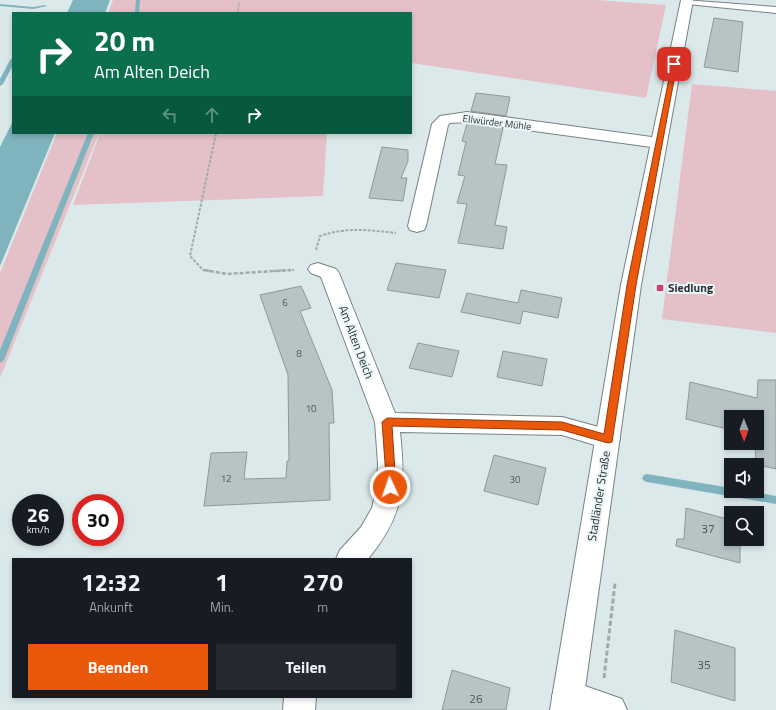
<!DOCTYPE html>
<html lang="de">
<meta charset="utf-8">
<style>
body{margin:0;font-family:"Titillium Web",sans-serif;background:#242831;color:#f1f3f6;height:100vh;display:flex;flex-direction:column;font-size:15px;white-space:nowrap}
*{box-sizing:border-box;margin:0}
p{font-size:13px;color:#9ea1a6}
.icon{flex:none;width:22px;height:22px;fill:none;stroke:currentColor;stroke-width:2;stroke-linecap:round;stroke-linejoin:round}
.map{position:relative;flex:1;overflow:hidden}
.panel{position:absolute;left:12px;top:558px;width:400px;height:140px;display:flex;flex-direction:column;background:#171b24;border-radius:0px;box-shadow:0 2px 6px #0003}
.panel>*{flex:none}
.top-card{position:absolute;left:12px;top:12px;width:400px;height:122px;border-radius:0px;box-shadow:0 2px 6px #0003;background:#0b6e4f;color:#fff;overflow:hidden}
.needle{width:26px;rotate:179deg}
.buttons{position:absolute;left:724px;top:410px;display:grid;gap:8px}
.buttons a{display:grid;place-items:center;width:40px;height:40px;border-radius:0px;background:#171b24;box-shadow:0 2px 6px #0003;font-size:20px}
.speed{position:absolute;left:12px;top:494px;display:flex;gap:8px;font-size:20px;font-weight:700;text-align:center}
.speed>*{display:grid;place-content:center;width:52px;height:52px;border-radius:50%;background:#171b24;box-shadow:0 2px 6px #0003;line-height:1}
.speed small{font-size:10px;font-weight:400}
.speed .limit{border:6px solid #d22;background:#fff;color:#111}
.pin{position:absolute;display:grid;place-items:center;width:34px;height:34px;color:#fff;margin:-17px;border-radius:8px;box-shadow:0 2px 6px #0006}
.me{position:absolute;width:44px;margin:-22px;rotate:357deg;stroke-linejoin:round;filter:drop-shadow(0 0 3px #0008)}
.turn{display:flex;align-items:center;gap:14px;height:84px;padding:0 16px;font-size:18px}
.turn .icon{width:52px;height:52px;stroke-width:2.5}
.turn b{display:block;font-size:28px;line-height:34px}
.lanes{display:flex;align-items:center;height:38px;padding:0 16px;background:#0003;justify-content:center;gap:20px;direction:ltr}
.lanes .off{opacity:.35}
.eta{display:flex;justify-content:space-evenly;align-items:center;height:68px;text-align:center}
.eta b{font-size:24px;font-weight:700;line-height:28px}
.cta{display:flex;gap:8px;margin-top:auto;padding:8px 16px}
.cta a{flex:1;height:46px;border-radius:0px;background:#ea580c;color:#fff;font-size:16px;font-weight:700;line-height:46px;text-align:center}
.cta a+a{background:#242831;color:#f1f3f6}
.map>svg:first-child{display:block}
.green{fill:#e4c1c9}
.water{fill:#7fb4be}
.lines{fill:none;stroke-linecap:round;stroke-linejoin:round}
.stream{fill:#7fb4be;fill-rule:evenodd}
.building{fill:#b7c4c6;stroke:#8c989a}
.lane-casing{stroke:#778284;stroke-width:2}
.street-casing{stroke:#778284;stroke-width:2}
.primary-casing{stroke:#778284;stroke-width:2}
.path-far3{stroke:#a0aaac;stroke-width:1.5;stroke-dasharray:2.5 1;stroke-linecap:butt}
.path-far2{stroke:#a0aaac;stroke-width:2;stroke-dasharray:3 1.5;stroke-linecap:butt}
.path-far1{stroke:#a0aaac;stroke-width:2.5;stroke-dasharray:4 2;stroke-linecap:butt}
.path{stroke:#a0aaac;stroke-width:3;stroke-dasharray:5 2.5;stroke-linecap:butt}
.lane{fill:#fff;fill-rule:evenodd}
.street{fill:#fff;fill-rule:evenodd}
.primary{fill:#fff;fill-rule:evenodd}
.route{fill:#ea580c;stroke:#983908}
.poi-dot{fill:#cc4071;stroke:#eaf6f9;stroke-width:1.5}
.labels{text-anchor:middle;stroke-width:4;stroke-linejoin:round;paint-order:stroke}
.far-street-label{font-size:10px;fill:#2f3334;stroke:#eaf6f9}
.number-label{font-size:10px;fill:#515758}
.poi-label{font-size:12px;font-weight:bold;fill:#2f3334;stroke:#eaf6f9;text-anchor:start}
.street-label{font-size:12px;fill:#2f3334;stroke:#eaf6f9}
.near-number-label{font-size:12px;fill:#515758}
</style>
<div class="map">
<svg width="776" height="710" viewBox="0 0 776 710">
<rect width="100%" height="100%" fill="#dce9eb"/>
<g class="green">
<polygon points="113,0 596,0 666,5 646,98 411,63 411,13 108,13"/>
<polygon points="692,84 776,91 776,333 662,319"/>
<polygon points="57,133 99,133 0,378 0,273"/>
<polygon points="100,133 327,133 323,196 73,205"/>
</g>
<g class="water">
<polygon points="73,0 110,0 105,13 67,13"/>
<polygon points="13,121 13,133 55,133 0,266 0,147"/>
</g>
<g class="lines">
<g class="stream">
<polygon points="136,0 140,0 139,13 135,13"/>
<polygon points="0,4 33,7 45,5 47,6 33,9 0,6"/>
<polygon points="13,58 13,65 3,84 0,86 0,79 10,60"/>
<polygon points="88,133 94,133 4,360 0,363 0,350"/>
<polygon points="647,474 731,488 731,491 747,491 776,496 776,504 647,482 644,481 642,478 644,475"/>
</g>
</g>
<g class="building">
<polygon points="714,18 743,22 738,72 704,67"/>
<polygon points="476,93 510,97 506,116 471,111"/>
<polygon points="467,124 503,128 495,164 507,165 495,225 507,227 503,249 458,243 467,204 457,203 465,176 458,175 466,142 462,141"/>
<polygon points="382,147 408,150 408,161 401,178 407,178 403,201 369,198"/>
<polygon points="396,263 446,270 439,298 387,290"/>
<polygon points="301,286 311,308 300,311 332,390 334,423 329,423 330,500 204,506 211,453 247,452 244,479 286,478 287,461 289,461 288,375 260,295"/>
<polygon points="521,290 562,298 558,318 523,311 520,324 461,312 467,293 518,303"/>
<polygon points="418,343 459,351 452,377 409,368"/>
<polygon points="503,351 547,359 542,386 497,377"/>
<polygon points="758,380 776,380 776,469 755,464 757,417 731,417 731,430 686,419 690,382 757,398"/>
<polygon points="494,455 546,468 538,505 484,491"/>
<polygon points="686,508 731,520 731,539 740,539 740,563 676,546 677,539 684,539"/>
<polygon points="675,630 735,648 735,701 671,682"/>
<polygon points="452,670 510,688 506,710 442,710"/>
</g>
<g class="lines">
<g class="lane-casing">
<polygon id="lane" points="684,0 776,7 776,13 687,4 684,4"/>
</g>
<g class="street-casing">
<g id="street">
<polygon points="467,112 659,138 665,140 667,143 665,146 659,148 467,122 450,123 448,125 426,226 424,230 417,232 410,230 408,226 432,124 440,116"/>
<path d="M 318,263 L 336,269 L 339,273 L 395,413 L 562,417 L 617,432 L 620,439 L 617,446 L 608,449 L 562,435 L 400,432 C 406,486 404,515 368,559 L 336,559 L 340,550 L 361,527 L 372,508 L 377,487 L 378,464 L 375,422 L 321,277 L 311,273 L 308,269 L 311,265 Z"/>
<polygon points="568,680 622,699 627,710 564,710 557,707 552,696 557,685"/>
<polygon points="284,697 316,697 315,710 283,710"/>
</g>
</g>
<g class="primary-casing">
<polygon id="primary" points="681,0 693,0 641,285 582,710 550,710 621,285"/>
</g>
<polyline class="path-far3" points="238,13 239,2"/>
<g class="path-far2">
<path d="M 316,250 L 320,236 C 346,227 370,230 396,233"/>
<polyline points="210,271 203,270 190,256 216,133"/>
<polyline points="274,271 294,270"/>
</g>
<polyline class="path-far1" points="204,270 227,274 291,270"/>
<polyline class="path" points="604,678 615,583"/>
<use href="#lane" class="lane"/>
<use href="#street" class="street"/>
<use href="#primary" class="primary"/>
</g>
<polygon class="route" points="674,63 677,64 636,285 612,442 608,443 562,430 392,426 396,487 394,490 387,490 382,422 387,418 562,422 604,434 627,285 672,64"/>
<rect class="poi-dot" x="656" y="284" width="8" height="8" rx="2"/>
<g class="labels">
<g class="far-street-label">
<text transform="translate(497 122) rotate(7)" y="4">Ellwürder Mühle</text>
</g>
<g class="number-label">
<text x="285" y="306">6</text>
<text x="299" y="357">8</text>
<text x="311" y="412">10</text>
<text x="226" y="482">12</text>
<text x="515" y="483">30</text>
</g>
<g class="poi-label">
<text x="668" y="292">Siedlung</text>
</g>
<g class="street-label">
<text transform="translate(356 342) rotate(69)" y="4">Am Alten Deich</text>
<text transform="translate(599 496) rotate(-81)" y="4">Stadländer Straße</text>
</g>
<g class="near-number-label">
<text x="708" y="533">37</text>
<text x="704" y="669">35</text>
<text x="476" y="703">26</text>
</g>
</g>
</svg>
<div class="buttons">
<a><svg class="needle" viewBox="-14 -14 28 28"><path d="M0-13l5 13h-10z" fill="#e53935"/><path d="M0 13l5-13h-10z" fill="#9ea1a6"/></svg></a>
<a><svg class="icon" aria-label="sound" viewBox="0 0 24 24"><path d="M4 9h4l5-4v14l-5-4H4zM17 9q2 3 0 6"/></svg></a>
<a><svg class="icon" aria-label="search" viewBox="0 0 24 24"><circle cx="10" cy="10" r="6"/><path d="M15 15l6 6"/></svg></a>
</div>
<div class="speed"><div>26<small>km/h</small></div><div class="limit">30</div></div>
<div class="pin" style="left:674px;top:64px;background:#d93025"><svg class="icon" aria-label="arrive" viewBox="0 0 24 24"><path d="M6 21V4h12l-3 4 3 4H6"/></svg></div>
<svg class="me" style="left:390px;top:487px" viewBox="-20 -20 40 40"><circle r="17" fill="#ea580c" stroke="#fff" stroke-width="3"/><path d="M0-11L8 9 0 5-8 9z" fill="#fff"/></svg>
<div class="top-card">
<div class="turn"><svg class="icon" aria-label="right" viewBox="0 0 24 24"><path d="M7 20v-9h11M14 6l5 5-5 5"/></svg><div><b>20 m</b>Am Alten Deich</div></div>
<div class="lanes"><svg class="icon off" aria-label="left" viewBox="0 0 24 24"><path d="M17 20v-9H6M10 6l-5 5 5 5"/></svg><svg class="icon off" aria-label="ahead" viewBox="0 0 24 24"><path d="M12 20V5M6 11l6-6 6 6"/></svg><svg class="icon" aria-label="right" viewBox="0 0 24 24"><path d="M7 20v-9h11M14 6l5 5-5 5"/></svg></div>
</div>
<section class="panel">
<div class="eta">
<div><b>12:32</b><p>Ankunft</p></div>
<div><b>1</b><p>Min.</p></div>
<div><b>270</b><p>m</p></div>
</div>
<div class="cta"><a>Beenden</a><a>Teilen</a></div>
</section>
</div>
